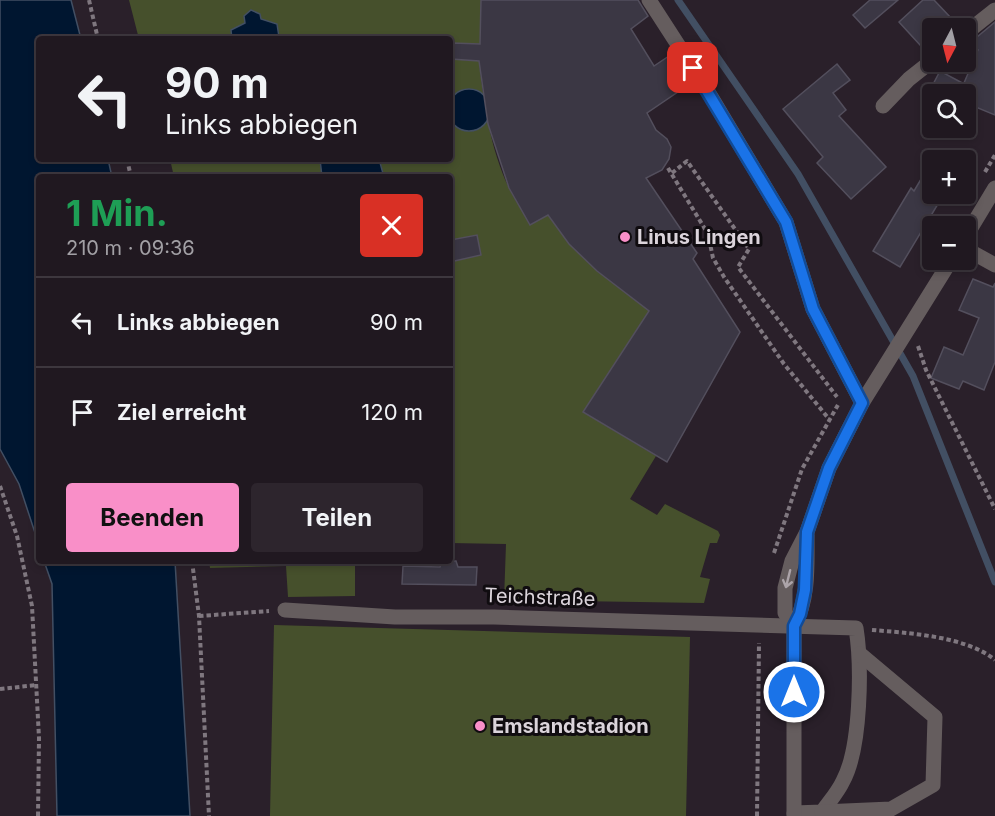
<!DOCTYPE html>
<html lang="de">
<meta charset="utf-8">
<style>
body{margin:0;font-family:Inter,sans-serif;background:#2d252d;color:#f1f3f6;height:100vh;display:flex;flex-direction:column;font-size:22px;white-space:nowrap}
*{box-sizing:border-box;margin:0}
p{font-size:20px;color:#a2a0a5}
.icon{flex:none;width:33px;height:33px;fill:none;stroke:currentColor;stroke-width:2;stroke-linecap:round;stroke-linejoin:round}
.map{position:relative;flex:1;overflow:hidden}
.side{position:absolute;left:36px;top:174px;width:417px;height:390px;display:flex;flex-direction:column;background:#201820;border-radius:6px;box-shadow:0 3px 9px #0003,0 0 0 2px #3d373e}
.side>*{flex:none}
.top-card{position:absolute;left:36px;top:36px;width:417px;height:126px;border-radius:6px;box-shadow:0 3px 9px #0003,0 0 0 2px #3d373e;background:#201820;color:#f1f3f6;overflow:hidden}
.needle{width:39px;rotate:187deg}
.tools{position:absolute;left:922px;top:18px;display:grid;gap:12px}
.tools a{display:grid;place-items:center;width:54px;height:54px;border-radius:6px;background:#201820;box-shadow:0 3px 9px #0003,0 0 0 2px #3d373e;font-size:30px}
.pin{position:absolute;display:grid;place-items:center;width:51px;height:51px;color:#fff;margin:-26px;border-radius:12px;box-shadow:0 3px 9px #0006}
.me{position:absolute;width:66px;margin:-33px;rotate:0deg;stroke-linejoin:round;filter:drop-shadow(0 0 4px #0008)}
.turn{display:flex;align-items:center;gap:21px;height:126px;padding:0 30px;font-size:27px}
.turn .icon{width:78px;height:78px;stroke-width:2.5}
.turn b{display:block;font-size:42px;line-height:51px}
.round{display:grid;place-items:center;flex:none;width:63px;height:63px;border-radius:6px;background:#2d252d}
.summary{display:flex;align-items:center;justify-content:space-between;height:102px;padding:0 30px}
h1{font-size:36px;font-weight:700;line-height:45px;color:#1e9e55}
.action{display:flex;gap:12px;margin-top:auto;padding:12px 30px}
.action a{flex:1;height:69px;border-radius:6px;background:#f98fc8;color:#111;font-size:24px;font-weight:700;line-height:69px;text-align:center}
.action a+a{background:#2d252d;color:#f1f3f6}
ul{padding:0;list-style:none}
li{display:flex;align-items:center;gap:18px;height:90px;padding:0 30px;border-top:2px solid #3d373e}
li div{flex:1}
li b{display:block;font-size:22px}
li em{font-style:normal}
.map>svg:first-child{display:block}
.green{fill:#46502c}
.water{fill:#001630;stroke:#424f63;stroke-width:1.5}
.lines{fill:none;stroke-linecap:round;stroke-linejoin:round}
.stream{stroke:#424f63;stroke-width:7}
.building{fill:#3b3744;stroke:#534f5d;stroke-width:1.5}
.path{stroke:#7f777f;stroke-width:4;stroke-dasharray:4.5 3;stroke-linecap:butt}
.minor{stroke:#655d5e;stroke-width:15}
.oneway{stroke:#aca4a9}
.route-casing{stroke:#114b97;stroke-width:15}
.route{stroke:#1a73e8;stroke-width:10}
.poi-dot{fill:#f98fc8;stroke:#100c10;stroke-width:2}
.labels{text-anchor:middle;stroke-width:6;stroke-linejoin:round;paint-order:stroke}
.poi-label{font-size:20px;font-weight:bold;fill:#dbd4db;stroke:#100c10;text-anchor:start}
.street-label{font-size:20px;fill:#dbd4db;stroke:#100c10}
</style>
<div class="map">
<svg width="995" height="816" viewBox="0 0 995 816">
<rect width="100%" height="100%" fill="#2a202a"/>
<g class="green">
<path d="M 129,0 L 486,0 L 480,21 L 480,44 L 453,43 L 451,59 L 479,61 C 484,104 490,148 509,188 C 515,200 523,212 530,224 L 548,215 L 597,271 L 649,311 L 583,412 L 656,456 L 630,499 L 657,515 L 665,504 L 718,531 L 720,535 L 717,543 L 710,543 L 700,577 L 710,579 L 704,603 L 504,600 L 506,544 L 450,543 L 450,177 L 384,177 L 379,159 L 450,159 L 450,39 L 139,39 Z"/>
<polygon points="170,159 320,159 322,177 174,177"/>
<polygon points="209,561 355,561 355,596 288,597 286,566 210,568"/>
<polygon points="274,625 690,637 686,816 270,816"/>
</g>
<g class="water">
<polygon points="0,0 71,0 81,39 39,39 39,159 108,159 112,177 39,177 39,545 19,484 0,449"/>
<polygon points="251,10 260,14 261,19 277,24 279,37 232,39 231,30 245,23 244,16"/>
<circle cx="469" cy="110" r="21"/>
<polygon points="320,159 379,159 384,177 322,177"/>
<polygon points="44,561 175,561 190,816 57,816 52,584"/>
</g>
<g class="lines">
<polyline class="stream" points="678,0 798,174 913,376 995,582"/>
</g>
<g class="building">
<polygon points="481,0 638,0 648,16 631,29 654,66 672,54 691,83 647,113 656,130 667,139 671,147 669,159 662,170 646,178 697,253 693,259 740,332 667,462 583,412 649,311 597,271 569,244 548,215 530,225 509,188 488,124 479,61 451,59 453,43 480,44"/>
<polygon points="870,0 898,0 865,28 853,15"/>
<polygon points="923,0 934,0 951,18 939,28 933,28 933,34 920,45 899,22"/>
<polygon points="995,22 995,115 966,103 967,94 928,94 940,71 968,86 964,83 978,50 971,42"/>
<polygon points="837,64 850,80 833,93 846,110 839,116 886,167 851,199 817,163 823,157 783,109"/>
<polygon points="933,159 933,194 944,194 900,267 873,251 911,188 914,191"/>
<polygon points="477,235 481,255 450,262 450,240"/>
<polygon points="973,279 993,287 995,283 995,362 984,390 963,381 959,389 931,378 944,347 963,355 979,318 959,310"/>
<polygon points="442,561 456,561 458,567 477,567 476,585 402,584 403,566 440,567"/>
</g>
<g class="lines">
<g class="path">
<polyline points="89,0 98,39"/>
<polyline points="127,159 131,177"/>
<polyline points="668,168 708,234 713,258 724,277 784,364 829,419"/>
<polyline points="985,172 995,155"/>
<polyline points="672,173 687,161 749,249 738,267 837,397"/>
<polyline points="918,346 926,370 995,509"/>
<polyline points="0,486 17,536 32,606 39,738 38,816"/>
<polyline points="774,553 802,469 839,403"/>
<polyline points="192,561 199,616 209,816"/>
<polyline points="199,616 269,611"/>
<path d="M 872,630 C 908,633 966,636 995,660"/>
<polyline points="0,689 37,685"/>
<polyline points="757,816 759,643"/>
</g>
<g class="minor">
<polyline points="649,0 704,85 786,222 813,309 862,403"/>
<polyline points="966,33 995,10"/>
<polyline points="883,106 909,79 933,60"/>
<polyline points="966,236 995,188"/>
<polyline points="966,249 995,265"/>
<path d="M 285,610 L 395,617 L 494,617 L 856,628 C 862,666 861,748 843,781 C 838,792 829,802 822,812 L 794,813"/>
<polyline points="794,626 785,613 785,588 792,561 807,532 829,468 862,403 951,260"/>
<polyline points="822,812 891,809 933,785 935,717 860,654"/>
<path d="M 794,816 L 794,626 C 809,599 807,566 807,535"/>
</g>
</g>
<defs><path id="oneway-shaft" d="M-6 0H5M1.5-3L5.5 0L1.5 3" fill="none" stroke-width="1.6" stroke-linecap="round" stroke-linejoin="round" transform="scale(1.5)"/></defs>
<use class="oneway" href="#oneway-shaft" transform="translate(788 579) rotate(104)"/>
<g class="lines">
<g class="route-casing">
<polyline id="route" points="693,68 786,222 813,309 862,403 829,468 807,532 805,590 800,614 794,626 794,692"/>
</g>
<use href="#route" class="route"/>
</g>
<g class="poi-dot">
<circle cx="625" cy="237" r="6"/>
<circle cx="480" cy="726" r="6"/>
</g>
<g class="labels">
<g class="poi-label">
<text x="637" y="244">Linus Lingen</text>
<text x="492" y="733">Emslandstadion</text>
</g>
<g class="street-label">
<text transform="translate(540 597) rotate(2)" y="7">Teichstraße</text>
</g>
</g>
</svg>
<div class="tools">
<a><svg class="needle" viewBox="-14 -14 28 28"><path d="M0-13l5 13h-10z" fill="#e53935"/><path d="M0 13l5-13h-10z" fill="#a2a0a5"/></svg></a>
<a><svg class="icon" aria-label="search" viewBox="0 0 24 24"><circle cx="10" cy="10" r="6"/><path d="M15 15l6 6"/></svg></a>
<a>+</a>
<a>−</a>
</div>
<div class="pin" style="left:693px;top:68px;background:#d93025"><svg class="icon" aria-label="arrive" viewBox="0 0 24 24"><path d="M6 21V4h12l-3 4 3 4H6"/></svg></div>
<svg class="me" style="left:794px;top:692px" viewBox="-20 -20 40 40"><circle r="17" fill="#1a73e8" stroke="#fff" stroke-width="3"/><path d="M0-11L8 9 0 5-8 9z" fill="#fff"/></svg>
<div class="top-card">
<div class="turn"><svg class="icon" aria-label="left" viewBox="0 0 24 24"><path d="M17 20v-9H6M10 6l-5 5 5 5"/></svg><div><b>90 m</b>Links abbiegen</div></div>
</div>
<section class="side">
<div class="summary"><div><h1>1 Min.</h1><p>210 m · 09:36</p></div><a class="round" style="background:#d93025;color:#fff"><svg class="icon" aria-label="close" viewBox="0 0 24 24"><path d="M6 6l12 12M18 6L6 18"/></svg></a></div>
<ul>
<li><svg class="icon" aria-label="left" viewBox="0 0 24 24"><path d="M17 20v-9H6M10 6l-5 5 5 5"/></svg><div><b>Links abbiegen</b></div><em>90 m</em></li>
<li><svg class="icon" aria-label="arrive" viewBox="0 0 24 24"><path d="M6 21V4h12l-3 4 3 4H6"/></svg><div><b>Ziel erreicht</b></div><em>120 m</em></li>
</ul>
<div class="action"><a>Beenden</a><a>Teilen</a></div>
</section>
</div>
